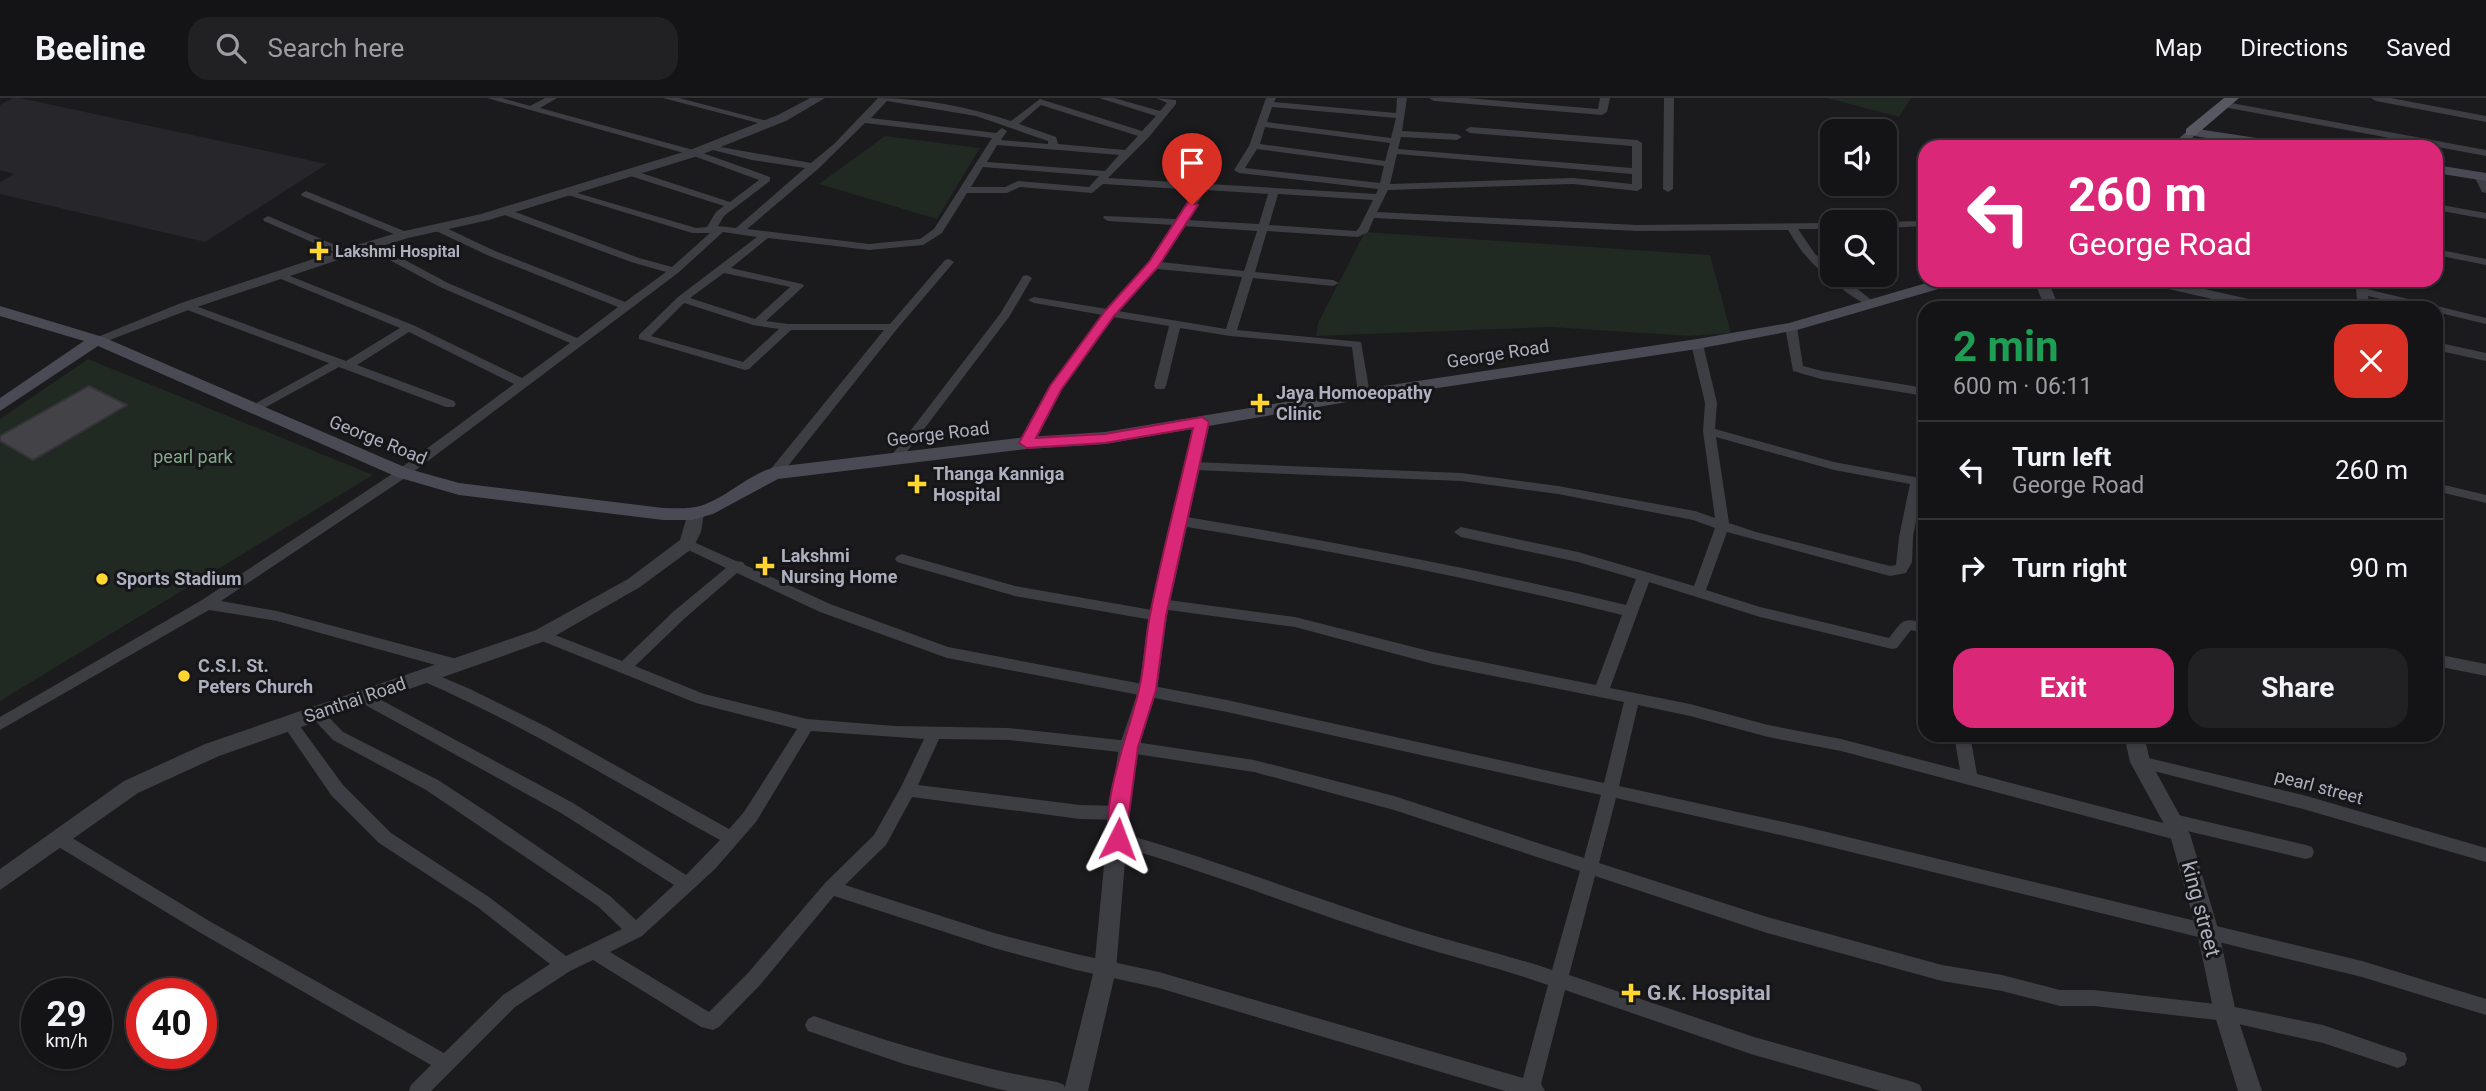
<!DOCTYPE html>
<meta charset="utf-8">
<style>
body{margin:0;font-family:Roboto,sans-serif;background:#212123;color:#f1f3f6;height:100vh;display:flex;flex-direction:column;font-size:26px;white-space:nowrap}
*{box-sizing:border-box;margin:0}
p{font-size:23px;color:#9d9ea1}
.icon{flex:none;width:38px;height:38px;fill:none;stroke:currentColor;stroke-width:2;stroke-linecap:round;stroke-linejoin:round}
.map{position:relative;flex:1;overflow:hidden}
.drawer{position:absolute;left:1918px;top:203px;width:525px;height:441px;display:flex;flex-direction:column;background:#141416;border-radius:21px;box-shadow:0 2px 5px #0004,0 0 0 2px #333335}
.drawer>*{flex:none}
.banner{position:absolute;left:1918px;top:42px;width:525px;height:147px;border-radius:21px;box-shadow:0 2px 5px #0004,0 0 0 2px #333335;background:#db2777;color:#fff;overflow:hidden}
.controls{position:absolute;left:1820px;top:21px;display:grid;gap:14px}
.controls a{display:grid;place-items:center;width:77px;height:77px;border-radius:14px;background:#141416;box-shadow:0 2px 5px #0004,0 0 0 2px #333335;font-size:35px}
.speed{position:absolute;left:21px;top:880px;display:flex;gap:14px;font-size:35px;font-weight:700;text-align:center}
.speed>*{display:grid;place-content:center;width:91px;height:91px;border-radius:50%;background:#141416;box-shadow:0 2px 5px #0004,0 0 0 2px #333335;line-height:1}
.speed small{font-size:18px;font-weight:400}
.speed .limit{border:10px solid #d22;background:#fff;color:#111}
.pin{position:absolute;display:grid;place-items:center;width:60px;height:60px;color:#fff;margin:-72px -30px;border-radius:50% 50% 50% 0;rotate:-45deg;box-shadow:0 0 7px #0007}
.pin .icon{rotate:45deg}
.me{position:absolute;width:77px;margin:-38px;rotate:3deg;stroke-linejoin:round;filter:drop-shadow(0 0 5px #0008)}
.turn{display:flex;align-items:center;gap:24px;height:147px;padding:0 35px;font-size:32px}
.turn .icon{width:91px;height:91px;stroke-width:2.5}
.turn b{display:block;font-size:49px;line-height:60px}
.round{display:grid;place-items:center;flex:none;width:74px;height:74px;border-radius:21px;background:#212123}
.summary{display:flex;align-items:center;justify-content:space-between;height:119px;padding:0 35px}
h1{font-size:42px;font-weight:700;line-height:52px;color:#1e9e55}
.action{display:flex;gap:14px;margin-top:auto;padding:14px 35px}
.action a{flex:1;height:80px;border-radius:21px;background:#db2777;color:#fff;font-size:28px;font-weight:700;line-height:80px;text-align:center}
.action a+a{background:#212123;color:#f1f3f6}
ul{padding:0;list-style:none}
li{display:flex;align-items:center;gap:21px;height:98px;padding:0 35px;border-top:2px solid #333335}
li div{flex:1}
li b{display:block;font-size:26px}
li em{font-style:normal}
header{display:flex;align-items:center;gap:42px;box-sizing:border-box;height:98px;padding:0 35px;background:#141416;border-bottom:2px solid #333335}
header strong{font-size:33px}
nav{display:flex;gap:38px;margin-inline-start:auto;font-size:24px}
.search{width:490px;height:63px;background:#212123;display:flex;align-items:center;gap:18px;box-sizing:border-box;padding:0 24px;border-radius:21px;color:#9d9ea1;font-size:26px}
.map>svg:first-child{display:block}
.built{fill:#27262a}
.green{fill:#202922}
.building{fill:#424247;stroke:#353439;stroke-width:2}
.lines{fill:none;stroke-linecap:round;stroke-linejoin:round}
.minor{fill:#3d3d44;fill-rule:evenodd}
.tertiary{fill:#3d3d44;fill-rule:evenodd}
.secondary{fill:#494a53;fill-rule:evenodd}
.primary{fill:#575862;fill-rule:evenodd}
.route{fill:#db2777;stroke:#8e194d;stroke-width:2}
.poi-dot{fill:#ffd630;stroke:#161518;stroke-width:2.5}
.labels{text-anchor:middle;stroke-width:6;stroke-linejoin:round;paint-order:stroke}
.far-poi-label{font-size:16px;font-weight:bold;fill:#acafbd;stroke:#161518;text-anchor:start}
.street-label{font-size:18px;fill:#acafbd;stroke:#161518}
.poi-label{font-size:18px;font-weight:bold;fill:#acafbd;stroke:#161518;text-anchor:start}
.park-label{font-size:18px;fill:#82aa8a;stroke:#161518}
.near-street-label{font-size:21px;fill:#acafbd;stroke:#161518}
.near-poi-label{font-size:21px;font-weight:bold;fill:#acafbd;stroke:#161518;text-anchor:start}
</style>
<header>
<strong>Beeline</strong>
<div class="search"><svg class="icon" aria-label="search" viewBox="0 0 24 24"><circle cx="10" cy="10" r="6"/><path d="M15 15l6 6"/></svg>Search here</div>
<nav><a>Map</a><a>Directions</a><a>Saved</a></nav>
</header>
<div class="map">
<svg width="2486" height="993" viewBox="0 0 2486 993">
<rect width="100%" height="100%" fill="#1b1a1d"/>
<polygon class="built" points="13,0 20,0 327,66 205,144 0,96 0,84 14,76 0,72 0,7"/>
<g class="green">
<polygon points="1827,0 1911,0 1899,19"/>
<polygon points="885,38 980,50 937,121 819,86"/>
<polygon points="1365,134 1710,157 1731,235 1690,238 1550,229 1316,238 1318,225"/>
<polygon points="88,261 373,377 0,603 0,321"/>
</g>
<polygon class="building" points="89,288 127,307 33,362 0,343 0,338"/>
<g class="lines">
<g class="minor">
<path d="M 487,0 L 502,0 L 530,8 L 545,0 L 557,0 L 540,10 L 697,53 L 770,79 L 770,83 L 724,118 L 718,128 L 736,130 L 805,70 L 752,62 L 709,51 L 709,47 L 811,65 L 834,46 L 878,0 C 923,0 969,9 1011,23 L 1040,1 L 1142,33 L 1156,18 L 1099,0 L 1114,0 L 1160,13 L 1167,5 L 1156,0 L 1176,2 L 1176,6 L 1149,39 L 1108,80 L 1376,96 L 1378,91 L 1239,75 L 1234,72 L 1249,48 L 1266,0 L 1276,0 L 1274,4 L 1396,15 L 1397,0 L 1407,0 L 1402,33 L 1457,36 L 1462,39 L 1457,42 L 1401,39 L 1398,51 L 1632,70 L 1632,48 L 1470,35 L 1465,32 L 1470,29 L 1637,42 L 1642,45 L 1642,90 L 1637,93 L 1573,86 L 1388,92 L 1377,114 L 1637,127 L 1832,125 L 1832,131 L 1798,131 L 1815,156 L 1832,171 L 1832,177 L 1840,177 L 1875,205 L 1873,207 C 1860,209 1816,171 1807,159 C 1799,151 1794,141 1788,132 L 1637,133 L 1374,120 L 1368,134 L 1358,139 L 1267,133 L 1255,174 L 1333,182 L 1339,185 L 1333,188 L 1253,180 L 1237,232 L 1361,244 L 1370,296 L 1368,299 L 1360,299 L 1358,296 L 1352,249 L 1230,238 L 1180,230 L 1166,288 L 1164,291 L 1156,291 L 1154,288 L 1169,228 L 1113,219 L 1061,292 L 1033,345 L 1027,349 L 1021,345 L 1049,291 L 1103,217 L 1034,205 L 1028,202 L 1034,199 L 1107,211 L 1150,165 L 1173,127 L 1108,123 L 1103,120 L 1104,118 L 1177,121 L 1196,92 L 1103,86 L 1092,95 L 1020,89 L 1007,95 L 967,95 L 942,135 L 923,147 L 869,152 L 768,140 L 731,170 L 802,186 L 804,188 L 766,223 L 788,226 L 890,226 L 945,162 L 949,161 L 954,164 L 897,231 L 780,378 L 775,379 L 769,375 L 770,372 L 884,232 L 791,232 L 749,271 L 745,272 L 639,241 L 639,237 L 678,199 L 757,139 L 723,134 L 678,175 L 408,378 L 221,503 L 277,513 L 457,561 L 462,563 L 464,567 L 462,571 L 457,573 L 277,523 L 209,512 L 0,632 L 0,619 L 202,502 L 398,372 L 514,286 L 409,234 L 357,267 L 454,303 L 456,306 L 454,309 L 446,309 L 339,269 L 255,315 L 251,314 L 249,311 L 251,308 L 329,265 L 182,210 L 182,206 L 190,206 L 346,263 L 400,230 L 276,179 L 275,177 L 280,174 L 413,227 L 522,280 L 570,245 L 440,189 L 367,150 L 367,146 L 375,146 L 448,185 L 577,240 L 618,209 L 487,157 L 434,132 L 434,128 L 442,128 L 495,153 L 625,204 L 666,174 L 631,164 L 499,115 L 499,111 L 507,111 L 639,160 L 672,169 L 710,135 L 692,135 L 558,94 L 567,92 L 696,130 L 707,129 L 716,114 L 724,108 L 624,76 L 624,72 L 632,72 L 730,104 L 759,82 L 691,57 ZM 887,3 L 976,18 L 1048,43 L 1048,46 L 1001,42 L 1007,33 L 1002,30 L 996,35 L 871,20 ZM 1041,7 L 1138,38 L 1125,52 L 1058,46 L 1056,39 L 1019,26 ZM 1272,9 L 1396,20 L 1391,40 L 1267,24 ZM 865,25 L 992,40 L 934,131 L 920,141 L 869,146 L 747,131 L 818,71 ZM 1265,29 L 1390,45 L 1385,63 L 1260,46 ZM 997,47 L 1119,57 L 1105,73 L 987,64 ZM 1257,51 L 1384,68 L 1380,85 L 1245,70 ZM 1397,56 L 1632,76 L 1632,86 L 1573,80 L 1390,86 ZM 983,69 L 1099,78 L 1089,89 L 1018,83 L 1005,89 L 971,89 ZM 1206,92 L 1268,96 L 1259,126 L 1187,122 ZM 1278,96 L 1373,102 L 1359,130 L 1356,133 L 1269,127 ZM 1183,128 L 1257,133 L 1244,173 L 1161,164 ZM 1157,171 L 1242,179 L 1226,231 L 1118,213 ZM 724,175 L 790,189 L 755,221 L 690,200 ZM 684,205 L 753,227 L 779,231 L 743,264 L 651,238 Z"/>
<polygon points="663,0 679,0 775,25 770,28"/>
<polygon points="1429,0 1467,0 1598,11 1600,0 1610,0 1607,14 1602,17 1434,3"/>
<polygon points="1664,0 1674,0 1673,91 1668,94 1663,91"/>
<polygon points="2371,0 2391,0 2486,18 2486,24 2376,3"/>
<polygon points="2226,4 2486,52 2486,58 2223,9 2223,5"/>
<polygon points="2479,75 2483,76 2486,82 2486,95 2482,94 2474,78"/>
<polygon points="306,93 409,135 410,137 405,140 401,139 302,98 301,96"/>
<polygon points="2436,106 2486,115 2486,121 2436,112"/>
<polygon points="268,118 349,153 350,155 345,158 341,157 264,123 263,121"/>
<polygon points="1921,123 1925,124 1925,128 1885,130 1883,124"/>
<polygon points="2436,151 2486,161 2486,167 2436,157"/>
<polygon points="1027,177 1032,180 1009,219 899,364 891,364 889,361 891,358 1000,216 1023,178"/>
<polygon points="2355,182 2365,182 2367,191 2486,220 2486,226 2436,214 2436,210 2419,210 2368,198 2370,210 2358,210"/>
<polygon points="1791,226 1797,229 1803,268 1822,273 1925,290 1925,298 1821,281 1793,273 1785,229"/>
<path d="M 1697,242 L 1703,246 L 1717,305 L 1715,331 L 1834,364 L 1925,381 L 1925,389 L 1922,389 L 1913,439 L 1912,464 L 1906,475 L 1890,478 L 1727,434 L 1706,492 L 1760,509 L 1889,540 C 1903,522 1902,519 1925,525 L 1925,535 L 1911,532 L 1897,550 L 1892,551 L 1760,519 L 1649,484 L 1610,590 L 1690,606 L 1768,627 L 1841,641 L 1960,672 L 1954,637 L 1970,637 L 1977,676 L 2167,726 L 2168,718 L 2174,716 L 2306,747 L 2312,749 L 2314,754 L 2312,759 L 2306,761 L 2187,733 L 2188,736 L 2186,741 L 2180,743 L 1841,653 L 1768,639 L 1690,618 L 1638,607 L 1619,688 L 1802,728 L 2362,863 L 2486,901 L 2486,917 L 2362,879 L 1802,742 L 1616,700 L 1599,765 L 1767,819 L 1942,867 L 2002,877 L 2060,892 L 2094,892 L 2225,907 L 2323,927 L 2405,955 L 2407,961 L 2405,967 L 2398,970 L 2323,945 L 2225,923 L 2094,908 L 2060,908 L 2002,893 L 1942,883 L 1767,835 L 1595,778 L 1569,877 L 1754,939 L 1913,984 L 1920,987 L 1922,993 L 1881,993 L 1754,957 L 1565,892 L 1541,986 L 1545,993 L 1505,993 L 1159,890 L 1076,872 L 994,850 L 834,798 L 760,887 L 719,929 L 713,932 L 701,929 L 593,862 L 570,873 L 515,909 L 431,993 L 409,993 L 411,987 L 431,967 L 199,834 L 52,745 L 50,740 L 52,735 L 58,733 L 64,735 L 211,824 L 444,955 L 503,897 L 550,866 L 477,809 L 379,745 L 331,697 L 281,624 L 284,620 L 289,618 L 294,620 L 343,687 L 391,735 L 489,799 L 566,858 L 622,831 L 598,808 L 426,692 L 333,642 L 307,614 L 310,610 L 315,608 L 320,610 L 343,634 L 438,682 L 490,716 L 610,798 L 636,822 L 674,787 L 561,715 L 360,604 L 358,600 L 360,596 L 370,596 L 573,705 L 686,777 L 720,742 C 620,687 525,627 420,582 L 418,578 L 420,574 L 430,574 L 470,591 L 547,629 L 729,731 L 744,714 L 797,631 L 696,605 L 537,541 L 535,537 L 537,533 L 542,532 L 622,563 L 674,513 L 726,470 L 682,449 L 680,446 L 687,441 L 736,463 L 743,464 L 745,467 L 830,506 L 948,549 L 1227,602 L 1604,685 L 1624,604 L 1433,566 L 1295,529 L 1161,511 L 1154,506 L 1161,501 L 1295,519 L 1433,554 L 1596,587 L 1622,517 C 1477,481 1329,452 1181,428 L 1174,423 L 1181,418 C 1331,443 1479,471 1626,507 L 1636,481 L 1578,464 L 1461,439 L 1454,434 L 1461,429 L 1578,454 L 1694,488 L 1715,430 L 1693,422 L 1558,396 L 1461,383 L 1194,372 L 1188,368 L 1194,364 L 1461,375 L 1558,388 L 1695,413 L 1715,420 L 1703,333 L 1705,305 L 1691,246 ZM 1716,339 L 1834,372 L 1910,386 L 1899,439 L 1896,467 L 1890,468 L 1756,434 L 1729,425 ZM 737,475 L 820,514 L 947,560 L 1227,614 L 1601,697 L 1584,760 L 1394,698 L 1254,662 L 1129,643 L 1008,630 L 895,628 L 807,621 L 704,596 L 635,568 L 684,521 ZM 811,633 L 924,641 L 901,689 L 874,737 L 825,785 L 748,875 L 709,914 L 610,854 L 642,838 L 715,771 L 756,724 ZM 939,641 L 1008,642 L 1129,655 L 1254,674 L 1394,712 L 1580,773 L 1552,872 C 1505,856 1456,845 1408,830 C 1311,799 1216,762 1118,734 L 1112,736 L 1110,741 L 1112,746 L 1118,748 C 1217,776 1312,816 1411,846 C 1456,860 1503,871 1548,887 L 1523,980 L 1159,874 L 1076,856 L 994,835 L 845,787 L 886,747 L 912,699 L 1080,721 L 1119,722 L 1125,720 L 1127,715 L 1125,710 L 1119,708 L 1080,707 L 918,687 Z"/>
<polygon points="2436,385 2486,397 2486,405 2436,393"/>
<polygon points="902,456 1015,488 1158,513 1163,514 1165,518 1163,522 1158,523 1015,498 897,464 895,461 897,458"/>
<polygon points="2436,556 2486,566 2486,578 2436,568"/>
<polygon points="2140,658 2303,697 2486,750 2486,764 2303,711 2134,668 2132,664 2134,660"/>
<path d="M 814,918 C 894,946 974,970 1057,984 L 1064,987 L 1066,993 L 1008,993 L 994,990 L 904,966 L 808,933 L 805,927 L 808,921 Z"/>
</g>
<g class="tertiary">
<polygon points="810,0 825,0 786,23 698,58 489,122 408,140 350,158 191,211 102,245 92,245 90,242 181,205 340,152 400,134 481,116 690,52 778,17"/>
<polygon points="2034,182 2048,182 2059,210 2045,210"/>
<polygon points="2140,182 2165,182 2275,207 2277,210 2252,210 2142,185"/>
<polygon points="2436,244 2486,255 2486,263 2436,252"/>
<polygon points="1202,319 1210,324 1167,518 1157,591 1139,649 1129,715 1116,872 1088,993 1064,993 1094,872 1109,715 1119,649 1139,591 1149,518 1194,324"/>
<polygon points="696,409 704,415 701,434 693,450 640,489 548,542 219,658 138,695 0,792 0,771 124,683 205,646 536,532 628,481 680,442 688,415"/>
<polygon points="2124,637 2144,637 2150,663 2190,736 2219,834 2236,915 2262,993 2238,993 2214,915 2197,834 2170,737 2130,664"/>
</g>
<g class="secondary">
<polygon points="2191,30 2290,45 2297,49 2264,49 2194,38 2184,49 2169,49"/>
<polygon points="2436,67 2486,75 2486,83 2436,75"/>
<path d="M 1937,182 L 1962,182 L 1959,185 L 1797,232 L 1697,251 L 1364,301 L 1105,346 L 1027,351 L 778,381 L 713,416 L 692,422 L 663,422 L 459,397 L 397,379 L 98,248 L 0,313 L 0,300 L 84,243 L 0,218 L 0,208 L 103,239 L 409,371 L 459,385 L 663,410 C 674,410 686,411 696,409 C 725,402 746,377 775,369 L 1027,339 L 1105,334 L 1364,291 L 1697,241 L 1789,225 Z"/>
</g>
<polygon class="primary" points="2224,0 2239,0 2196,37 2186,37 2186,31"/>
</g>
<path class="route" d="M 1188,104 L 1198,107 L 1158,169 L 1114,218 L 1061,292 L 1036,340 L 1105,336 L 1202,319 L 1209,324 L 1166,518 L 1156,592 L 1138,649 L 1125,746 L 1112,746 C 1096,714 1132,626 1139,591 C 1145,567 1145,541 1150,517 C 1162,454 1179,392 1193,330 L 1105,345 L 1027,350 L 1019,345 L 1050,288 L 1105,213 L 1149,164 Z"/>
<g class="poi-dot">
<path d="M315.5 142.5h7v7h7v7h-7v7h-7v-7h-7v-7h7z"/>
<path d="M1256.5 294.5h7v7h7v7h-7v7h-7v-7h-7v-7h7z"/>
<path d="M913.5 375.5h7v7h7v7h-7v7h-7v-7h-7v-7h7z"/>
<path d="M761.5 457.5h7v7h7v7h-7v7h-7v-7h-7v-7h7z"/>
<circle cx="102" cy="481" r="7"/>
<circle cx="184" cy="578" r="7"/>
<path d="M1627.5 884.5h7v7h7v7h-7v7h-7v-7h-7v-7h7z"/>
</g>
<g class="labels">
<g class="far-poi-label">
<text x="335" y="159">Lakshmi Hospital</text>
</g>
<g class="street-label">
<text transform="translate(1498 256) rotate(-9)" y="6">George Road</text>
<text transform="translate(938 336) rotate(-7)" y="6">George Road</text>
<text transform="translate(378 342) rotate(22)" y="6">George Road</text>
<text transform="translate(355 602) rotate(-19)" y="6">Santhai Road</text>
<text transform="translate(2319 689) rotate(15)" y="6">pearl street</text>
</g>
<g class="poi-label">
<text x="1276" y="301">Jaya Homoeopathy<tspan x="1276" dy="21">Clinic</tspan></text>
<text x="933" y="382">Thanga Kanniga<tspan x="933" dy="21">Hospital</tspan></text>
<text x="781" y="464">Lakshmi<tspan x="781" dy="21">Nursing Home</tspan></text>
<text x="116" y="487">Sports Stadium</text>
<text x="198" y="574">C.S.I. St.<tspan x="198" dy="21">Peters Church</tspan></text>
</g>
<g class="park-label">
<text x="193" y="365">pearl park</text>
</g>
<g class="near-street-label">
<text transform="translate(2201 811) rotate(75)" y="7">king street</text>
</g>
<g class="near-poi-label">
<text x="1647" y="902">G.K. Hospital</text>
</g>
</g>
</svg>
<div class="controls">
<a><svg class="icon" aria-label="sound" viewBox="0 0 24 24"><path d="M4 9h4l5-4v14l-5-4H4zM17 9q2 3 0 6"/></svg></a>
<a><svg class="icon" aria-label="search" viewBox="0 0 24 24"><circle cx="10" cy="10" r="6"/><path d="M15 15l6 6"/></svg></a>
</div>
<div class="speed"><div>29<small>km/h</small></div><div class="limit">40</div></div>
<div class="pin" style="left:1192px;top:107px;background:#d93025"><svg class="icon" aria-label="arrive" viewBox="0 0 24 24"><path d="M6 21V4h12l-3 4 3 4H6"/></svg></div>
<svg class="me" style="left:1118px;top:741px" viewBox="-20 -20 40 40"><path d="M0-17L14 15 0 8-14 15z" fill="#db2777" stroke="#fff" stroke-width="4"/></svg>
<div class="banner">
<div class="turn"><svg class="icon" aria-label="left" viewBox="0 0 24 24"><path d="M17 20v-9H6M10 6l-5 5 5 5"/></svg><div><b>260 m</b>George Road</div></div>
</div>
<section class="drawer">
<div class="summary"><div><h1>2 min</h1><p>600 m · 06:11</p></div><a class="round" style="background:#d93025;color:#fff"><svg class="icon" aria-label="close" viewBox="0 0 24 24"><path d="M6 6l12 12M18 6L6 18"/></svg></a></div>
<ul>
<li><svg class="icon" aria-label="left" viewBox="0 0 24 24"><path d="M17 20v-9H6M10 6l-5 5 5 5"/></svg><div><b>Turn left</b><p>George Road</p></div><em>260 m</em></li>
<li><svg class="icon" aria-label="right" viewBox="0 0 24 24"><path d="M7 20v-9h11M14 6l5 5-5 5"/></svg><div><b>Turn right</b></div><em>90 m</em></li>
</ul>
<div class="action"><a>Exit</a><a>Share</a></div>
</section>
</div>
